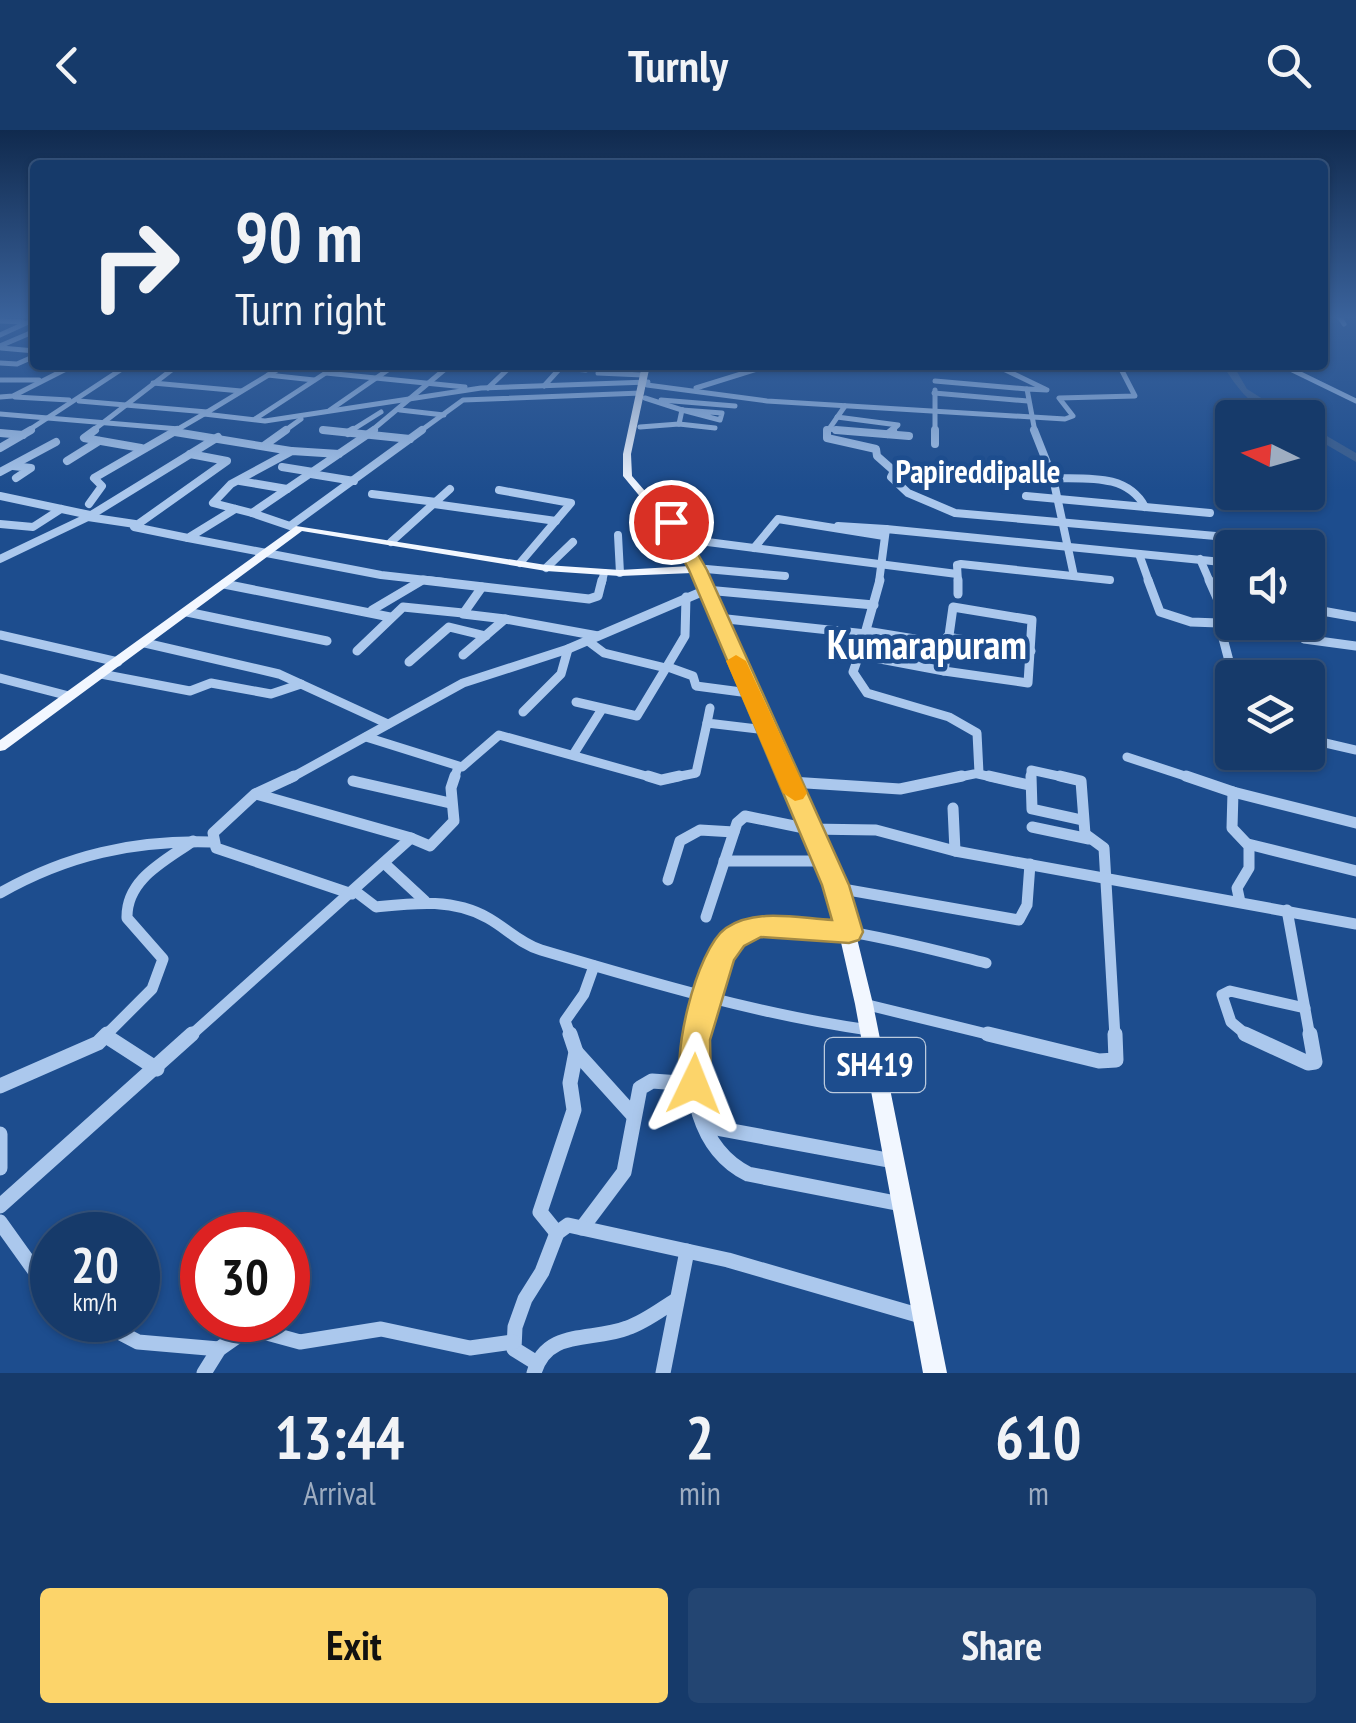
<!DOCTYPE html>
<style>
body{margin:0;font-family:"PT Sans Narrow",sans-serif;background:#234572;color:#f1f3f6;height:100vh;display:flex;flex-direction:column;font-size:38px;white-space:nowrap}
*{box-sizing:border-box;margin:0}
p{font-size:32px;color:#9eadc1}
.icon{flex:none;width:55px;height:55px;fill:none;stroke:currentColor;stroke-width:2;stroke-linecap:round;stroke-linejoin:round}
.map{position:relative;height:1243px;overflow:hidden}
.sheet{display:flex;flex-direction:column;background:#163a6a;flex:1}
.sheet>*{flex:none}
.banner{position:absolute;left:30px;top:30px;width:1298px;height:210px;border-radius:10px;box-shadow:0 2px 8px #0004,0 0 0 2px #35547e;background:#163a6a;color:#f1f3f6;overflow:hidden}
.needle{width:65px;rotate:275deg}
.controls{position:absolute;left:1215px;top:270px;display:grid;gap:20px}
.controls a{display:grid;place-items:center;width:110px;height:110px;border-radius:10px;background:#163a6a;box-shadow:0 2px 8px #0004,0 0 0 2px #35547e;font-size:50px}
.speed{position:absolute;left:30px;top:1082px;display:flex;gap:20px;font-size:50px;font-weight:700;text-align:center}
.speed>*{display:grid;place-content:center;width:130px;height:130px;border-radius:50%;background:#163a6a;box-shadow:0 2px 8px #0004,0 0 0 2px #35547e;line-height:1}
.speed small{font-size:25px;font-weight:400}
.speed .limit{border:15px solid #d22;background:#fff;color:#111}
.pin{position:absolute;display:grid;place-items:center;width:85px;height:85px;color:#fff;margin:-42px;border:5px solid #fff;border-radius:50%;box-shadow:0 2px 10px #0007}
.me{position:absolute;width:110px;margin:-55px;rotate:2deg;stroke-linejoin:round;filter:drop-shadow(0 0 8px #0008)}
.turn{display:flex;align-items:center;gap:35px;height:210px;padding:0 40px;font-size:45px}
.turn .icon{width:130px;height:130px;stroke-width:2.5}
.turn b{display:block;font-size:70px;line-height:85px}
.eta{display:flex;justify-content:space-evenly;align-items:center;height:170px;text-align:center}
.eta b{font-size:60px;font-weight:600;line-height:70px}
.primary-button{display:flex;gap:20px;margin-top:auto;padding:20px 40px}
.primary-button a{flex:1;height:115px;border-radius:10px;background:#fcd46a;color:#111;font-size:40px;font-weight:600;line-height:115px;text-align:center}
.primary-button a+a{background:#234572;color:#f1f3f6}
header{display:flex;justify-content:space-between;align-items:center;height:130px;padding:0 40px;background:#163a6a;font-size:45px;font-weight:600}
.map>svg:first-child{display:block}
.lines{fill:none;stroke-linecap:round;stroke-linejoin:round}
.river{fill:#3b5e8d;fill-rule:evenodd}
.minor-far4{stroke:#abc8ed;stroke-width:5}
.minor-far3{stroke:#abc8ed;stroke-width:8}
.minor-far2{stroke:#abc8ed;stroke-width:9}
.minor-far1{stroke:#abc8ed;stroke-width:11}
.minor{stroke:#abc8ed;stroke-width:15}
.major{fill:#f2f7ff;fill-rule:evenodd}
.route{fill:#fcd46a;stroke:#a48a45;stroke-width:2.5}
.slow{fill:#f59e0b}
.labels{text-anchor:middle;stroke-width:9;stroke-linejoin:round;paint-order:stroke}
.far-neighbourhood-label{font-size:32px;font-weight:bold;fill:#fff;stroke:#1d4d8e}
.shield{fill:#1d4d8e;stroke:#bbcadd;stroke-width:2.5}
.shield-label{font-size:32px;font-weight:bold;fill:#fff}
.quarter-label{font-size:40px;font-weight:bold;fill:#fff;stroke:#1d4d8e}
</style>
<header><svg class="icon" aria-label="back" viewBox="0 0 24 24"><path d="M15 5l-7 7 7 7"/></svg>Turnly<svg class="icon" aria-label="search" viewBox="0 0 24 24"><circle cx="10" cy="10" r="6"/><path d="M15 15l6 6"/></svg></header>
<div class="map">
<svg width="1356" height="1243" viewBox="0 0 1356 1243">
<rect width="100%" height="100%" fill="#1d4d8e"/>
<g class="lines">
<g class="river">
<path d="M 1223,235 L 1233,235 L 1247,259 L 1293,288 C 1260,288 1238,261 1223,235 Z"/>
<polygon points="1308,295 1356,323 1356,332 1308,304"/>
</g>
<g class="minor-far4">
<polyline points="1339,186 1344,194"/>
<polyline points="0,191 23,192"/>
<polyline points="0,205 35,189"/>
<polyline points="0,216 35,201"/>
<polyline points="1,218 35,221"/>
<polyline points="0,233 17,234 35,226"/>
<polyline points="226,235 277,239"/>
<polyline points="285,235 204,284 265,291 481,258 648,252"/>
<polyline points="314,235 334,237"/>
<polyline points="995,235 1045,259"/>
<polyline points="1282,235 1356,271"/>
<polyline points="561,238 586,240"/>
<polyline points="326,243 465,257"/>
<polyline points="598,243 643,245"/>
<polyline points="268,245 314,250"/>
<polyline points="0,250 39,250"/>
<polyline points="935,251 1027,259"/>
<polyline points="153,253 241,261"/>
<polyline points="647,255 767,271 1065,289 1073,286 1059,268 1135,266 1119,235"/>
<polyline points="544,256 563,235"/>
<polyline points="488,258 512,235"/>
<polyline points="696,258 770,235"/>
<polyline points="935,260 935,302"/>
<polyline points="934,263 1028,271"/>
<polyline points="0,267 13,266 74,235"/>
<polyline points="15,267 69,270"/>
<polyline points="645,268 682,280"/>
<polyline points="661,270 735,276"/>
<polyline points="79,271 207,282"/>
<polyline points="330,280 395,235"/>
<polyline points="400,280 444,285"/>
<polygon points="682,280 722,283 720,290"/>
<polyline points="0,284 179,299"/>
<polyline points="837,287 898,295 890,302"/>
<polyline points="255,289 338,235"/>
<polyline points="679,294 682,280"/>
<polyline points="640,297 679,294 715,298"/>
<polyline points="827,299 865,302"/>
<polyline points="323,300 345,302"/>
<polyline points="26,302 128,235"/>
<polyline points="91,302 178,235"/>
<polyline points="173,302 204,284"/>
<polyline points="283,302 301,289"/>
<polyline points="349,302 381,282"/>
<polyline points="370,302 450,235"/>
<polyline points="419,302 463,270 641,263"/>
<polyline points="827,302 845,276"/>
<polyline points="1035,302 1027,259 1047,260"/>
</g>
<g class="minor-far3">
<polyline points="95,300 84,308 141,318"/>
<polyline points="323,300 410,309"/>
<polyline points="827,300 827,308 876,319 877,326 894,341 891,347 908,363 955,383 1227,407"/>
<polyline points="836,300 909,306"/>
<polyline points="935,300 935,314"/>
<polyline points="1034,300 1053,348 1074,446"/>
<polyline points="175,302 291,321"/>
<polyline points="0,303 23,305"/>
<polyline points="348,303 353,300"/>
<polyline points="888,304 893,300"/>
<polyline points="265,315 286,300"/>
<polyline points="0,318 31,300"/>
<polyline points="190,324 227,331 134,397 188,408 235,379"/>
<polyline points="339,324 292,321 231,354 213,373 252,383 374,300"/>
<polyline points="67,331 99,311"/>
<polyline points="13,336 31,338 16,348"/>
<polyline points="282,337 313,342"/>
<polyline points="0,342 56,312"/>
<polyline points="311,344 354,351"/>
<path d="M 1053,348 C 1086,349 1127,343 1145,377"/>
<polyline points="240,351 287,359"/>
<polyline points="499,360 571,373 520,433"/>
<polyline points="372,364 436,372"/>
<polyline points="0,366 90,385"/>
<polyline points="1026,366 1210,383"/>
<polyline points="89,374 102,356 94,348 177,300"/>
<polyline points="434,374 556,391"/>
<polyline points="252,383 290,396 422,300"/>
<polyline points="88,387 135,394"/>
<polyline points="0,394 33,397 61,379"/>
<polyline points="838,396 886,399"/>
<polyline points="618,405 620,443"/>
<polyline points="188,408 381,445 444,452"/>
<polyline points="692,410 957,444"/>
<polyline points="391,412 450,359"/>
<polyline points="754,418 778,389 884,406"/>
<polyline points="1139,424 1149,452"/>
<polyline points="0,429 88,387 218,307"/>
<polyline points="1200,429 1210,452"/>
<polyline points="546,438 573,412"/>
<polyline points="706,439 785,446"/>
<polyline points="1308,446 1311,452"/>
<polyline points="602,452 604,443"/>
<polyline points="879,452 886,399 1232,433"/>
<polyline points="958,452 957,435 961,434 1110,450"/>
</g>
<g class="minor-far2">
<polyline points="423,450 589,469 598,466 602,450"/>
<polyline points="880,450 859,525 944,541"/>
<polyline points="958,450 958,464"/>
<polyline points="1148,450 1160,482 1191,492 1219,493 1225,486 1209,450"/>
<polyline points="1310,450 1322,481 1356,487"/>
<polyline points="224,454 390,487"/>
<polyline points="482,457 463,484 505,489"/>
<polygon points="953,477 1032,490 1028,553 944,541"/>
<polyline points="372,480 421,451"/>
<polyline points="187,482 327,511"/>
<polyline points="727,489 866,504"/>
<polyline points="1292,492 1304,509 1356,516"/>
<polyline points="1219,493 1233,546"/>
<polyline points="866,501 945,514"/>
<polyline points="0,505 118,532"/>
<polyline points="947,507 1031,521"/>
<polyline points="145,513 279,544 388,594"/>
<polyline points="357,521 403,477 463,483"/>
<polyline points="463,525 505,489 598,506"/>
<polyline points="859,525 853,542 867,563 949,587 977,603 979,643 949,649"/>
<polyline points="409,532 449,497 486,506"/>
<polyline points="668,537 693,546 696,556 749,563"/>
<polyline points="666,538 685,506 686,467"/>
<polyline points="101,544 190,561 211,553 271,564 301,554"/>
<polyline points="0,548 69,566"/>
<polyline points="576,572 637,586 666,538 604,523 588,511"/>
<polyline points="710,578 707,593 766,600"/>
<polyline points="523,582 561,544 568,519"/>
<polyline points="366,607 462,637 499,605 657,649"/>
<polyline points="1308,609 1356,620"/>
<polyline points="573,625 602,579"/>
<polyline points="1127,627 1194,649"/>
<polyline points="978,644 1001,649"/>
<polyline points="289,649 463,553 568,519 706,460 874,475"/>
<polyline points="454,649 458,637"/>
<polyline points="666,649 696,643 707,593"/>
<polyline points="1031,649 1031,640 1072,649"/>
</g>
<g class="minor-far1">
<polyline points="294,646 255,664 213,703 216,718 352,764"/>
<polyline points="648,646 661,650 679,646"/>
<polyline points="989,646 1029,655"/>
<polyline points="1031,646 1032,679 1082,690"/>
<polyline points="1060,646 1081,651 1085,704 1104,718 1115,907"/>
<polyline points="1186,646 1233,662 1232,698 1249,716 1249,738 1237,758 1240,772"/>
<polyline points="353,651 450,673"/>
<polyline points="791,652 900,659 962,646"/>
<polyline points="1233,662 1356,693"/>
<polyline points="953,678 955,721"/>
<polyline points="1032,697 1089,709"/>
<polyline points="411,708 430,716 454,691 451,658 455,646"/>
<polyline points="1248,714 1356,741"/>
<polyline points="724,731 824,731"/>
<polyline points="385,734 425,771"/>
<polyline points="668,750 680,711 700,700 734,702"/>
<polyline points="837,758 1019,790 1027,775 1030,734"/>
<path d="M 355,761 L 376,777 C 414,773 453,768 488,788 C 506,798 521,814 541,820 C 649,852 757,884 869,900"/>
<path d="M 0,763 C 67,725 134,710 211,712"/>
<polyline points="1287,780 1310,907"/>
<polyline points="706,787 737,693 745,686 809,699 876,700 955,721 1356,794"/>
<polyline points="864,874 999,907"/>
<path d="M 104,907 L 152,859 L 163,829 L 127,788 C 126,749 165,731 193,711"/>
<polyline points="189,907 411,708 256,664"/>
<polyline points="571,907 565,891 584,864 594,836"/>
<path d="M 695,907 C 702,882 716,822 735,807 C 774,774 936,821 986,833"/>
<polyline points="1249,907 1231,892 1222,865 1230,861 1305,878"/>
</g>
<g class="minor">
<path d="M 696,904 C 686,956 698,1019 748,1044 L 901,1074"/>
<polyline points="988,904 1099,931 1116,930 1115,904"/>
<polyline points="1245,904 1308,933 1315,932 1310,904"/>
<polyline points="106,906 157,939"/>
<polyline points="576,922 633,985"/>
<polyline points="0,956 98,913 107,904"/>
<polyline points="705,996 893,1031"/>
<polyline points="0,1004 0,1038"/>
<polyline points="0,1076 192,904"/>
<polyline points="0,1092 35,1141 52,1155"/>
<polyline points="582,1098 624,1042 640,958 652,951 695,954"/>
<polyline points="557,1103 540,1082 574,980 570,953 576,922 570,904"/>
<polyline points="96,1190 138,1212 219,1219"/>
<polyline points="535,1232 514,1219 515,1197 525,1169 542,1142 557,1103 568,1095 728,1130 921,1186"/>
<polyline points="204,1243 219,1219 249,1198 300,1212 381,1199 470,1218 513,1212"/>
<path d="M 534,1243 C 547,1198 592,1212 627,1198 C 645,1192 660,1180 676,1170"/>
<polyline points="663,1243 687,1121"/>
</g>
<polygon class="major" points="642,235 650,235 631,324 632,346 689,412 700,436 709,439 703,442 844,755 873,874 947,1243 923,1243 855,874 828,755 692,443 620,446 546,441 302,401 5,620 0,621 0,610 296,396 546,435 620,440 690,436 680,415 623,346 623,324"/>
</g>
<linearGradient id="sky" x2="0" y2="1"><stop stop-color="#102a4e"/><stop offset="0.52" stop-color="#3a629b"/><stop offset="1" stop-color="#3a629b" stop-opacity="0"/></linearGradient>
<rect width="1356" height="360" fill="url(#sky)"/>
<path class="route" d="M 665,388 L 677,388 L 707,440 L 849,755 L 863,802 L 859,810 L 849,813 L 761,807 L 744,816 L 734,830 L 710,910 L 711,954 L 706,965 L 694,969 L 683,965 C 669,932 696,819 726,798 C 756,778 797,788 832,790 L 822,755 L 689,440 L 663,392 Z"/>
<polygon class="slow" points="736,525 746,531 807,663 803,669 795,671 783,663 726,531"/>
<g class="labels">
<g class="far-neighbourhood-label">
<text x="978" y="353">Papireddipalle</text>
</g>
<rect class="shield" x="825" y="908" width="100" height="54" rx="8"/>
<g class="shield-label">
<text x="875" y="946">SH419</text>
</g>
<g class="quarter-label">
<text x="927" y="529">Kumarapuram</text>
</g>
</g>
</svg>
<div class="controls">
<a><svg class="needle" viewBox="-14 -14 28 28"><path d="M0-13l5 13h-10z" fill="#e53935"/><path d="M0 13l5-13h-10z" fill="#9eadc1"/></svg></a>
<a><svg class="icon" aria-label="sound" viewBox="0 0 24 24"><path d="M4 9h4l5-4v14l-5-4H4zM17 9q2 3 0 6"/></svg></a>
<a><svg class="icon" aria-label="layers" viewBox="0 0 24 24"><path d="M12 4l9 5-9 5-9-5zM3 14l9 5 9-5"/></svg></a>
</div>
<div class="speed"><div>20<small>km/h</small></div><div class="limit">30</div></div>
<div class="pin" style="left:671px;top:392px;background:#d93025"><svg class="icon" aria-label="arrive" viewBox="0 0 24 24"><path d="M6 21V4h12l-3 4 3 4H6"/></svg></div>
<svg class="me" style="left:694px;top:954px" viewBox="-20 -20 40 40"><path d="M0-17L14 15 0 8-14 15z" fill="#fcd46a" stroke="#fff" stroke-width="4"/></svg>
<div class="banner">
<div class="turn"><svg class="icon" aria-label="right" viewBox="0 0 24 24"><path d="M7 20v-9h11M14 6l5 5-5 5"/></svg><div><b>90 m</b>Turn right</div></div>
</div>
</div>
<section class="sheet">
<div class="eta">
<div><b>13:44</b><p>Arrival</p></div>
<div><b>2</b><p>min</p></div>
<div><b>610</b><p>m</p></div>
</div>
<div class="primary-button"><a>Exit</a><a>Share</a></div>
</section>
